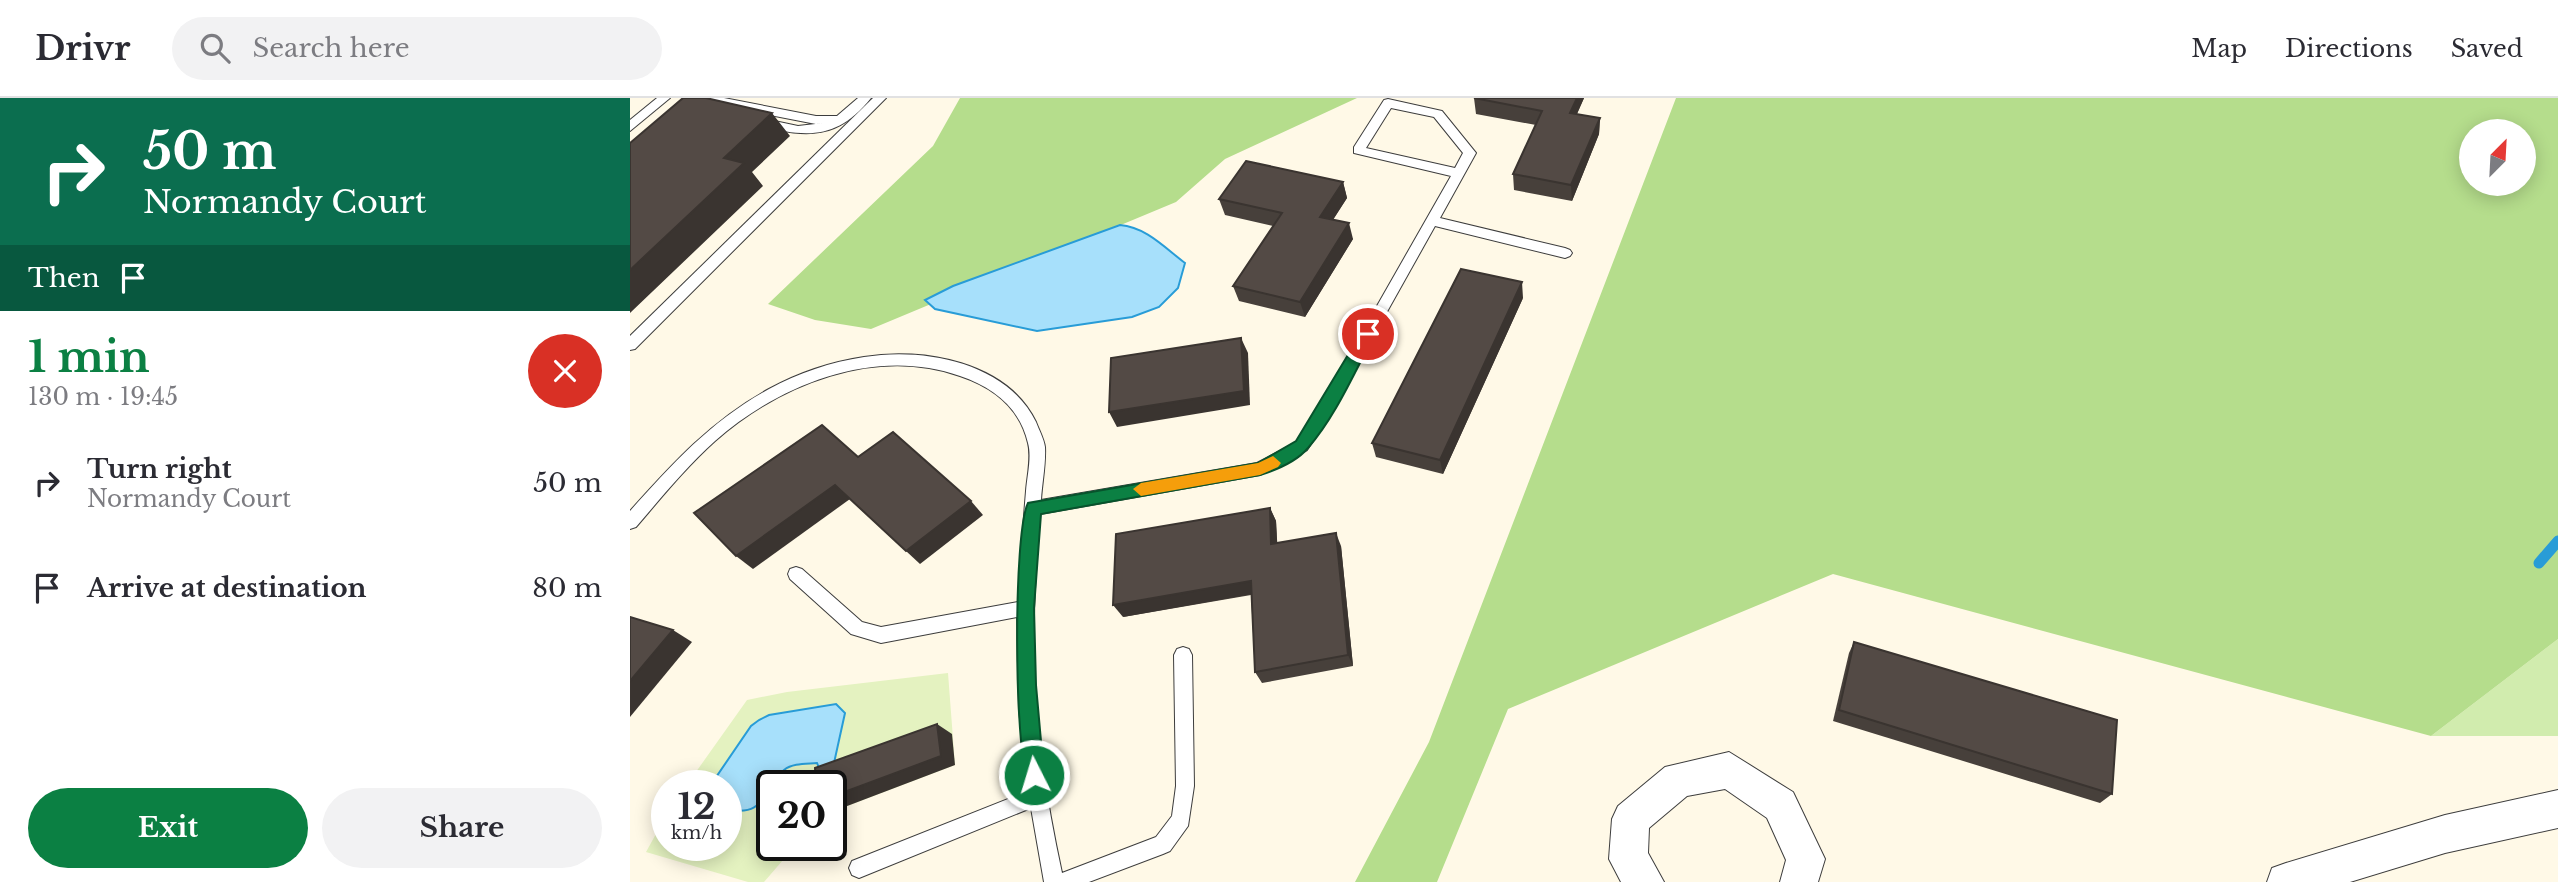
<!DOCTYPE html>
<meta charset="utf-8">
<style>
body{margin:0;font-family:"Libre Baskerville",serif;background:#f2f2f3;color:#2b2b33;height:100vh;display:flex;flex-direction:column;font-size:26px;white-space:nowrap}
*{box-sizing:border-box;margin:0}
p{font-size:23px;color:#7c7c81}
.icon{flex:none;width:38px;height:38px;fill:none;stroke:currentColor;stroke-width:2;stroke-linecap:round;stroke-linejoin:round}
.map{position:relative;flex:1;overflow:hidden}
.details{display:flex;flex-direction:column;background:#fff;width:630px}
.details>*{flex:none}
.top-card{background:#0b6e4f;color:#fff;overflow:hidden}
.needle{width:46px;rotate:24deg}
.buttons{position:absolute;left:1829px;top:21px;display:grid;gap:14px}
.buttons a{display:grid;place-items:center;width:77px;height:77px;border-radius:50%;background:#fff;box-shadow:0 4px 18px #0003;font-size:35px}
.speed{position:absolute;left:21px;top:672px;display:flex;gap:14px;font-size:35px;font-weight:700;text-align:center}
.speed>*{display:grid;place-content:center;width:91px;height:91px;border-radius:50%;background:#fff;box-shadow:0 4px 18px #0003;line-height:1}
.speed small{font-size:18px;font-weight:400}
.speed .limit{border:4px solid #111;border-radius:10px;background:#fff;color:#111}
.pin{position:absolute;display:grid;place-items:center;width:60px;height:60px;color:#fff;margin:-30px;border:4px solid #fff;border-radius:50%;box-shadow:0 2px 7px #0007}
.me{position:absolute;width:77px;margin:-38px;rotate:355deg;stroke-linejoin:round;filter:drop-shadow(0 0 5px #0008)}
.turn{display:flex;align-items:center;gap:24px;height:147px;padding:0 28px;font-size:32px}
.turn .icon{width:91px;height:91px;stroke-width:2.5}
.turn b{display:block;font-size:49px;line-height:60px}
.then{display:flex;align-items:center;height:66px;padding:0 28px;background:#0003;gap:14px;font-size:26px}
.round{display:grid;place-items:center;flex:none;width:74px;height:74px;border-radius:37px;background:#f2f2f3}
.head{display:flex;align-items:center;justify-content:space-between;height:119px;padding:0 28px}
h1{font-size:42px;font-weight:800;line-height:52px;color:#0b8043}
.button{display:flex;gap:14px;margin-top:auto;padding:14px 28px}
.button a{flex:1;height:80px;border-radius:42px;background:#0b8043;color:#fff;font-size:28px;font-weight:800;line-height:80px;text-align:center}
.button a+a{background:#f2f2f3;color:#2b2b33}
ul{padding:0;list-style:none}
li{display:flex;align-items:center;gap:21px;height:105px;padding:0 28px}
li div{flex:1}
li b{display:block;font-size:26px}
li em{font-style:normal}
header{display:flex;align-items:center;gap:42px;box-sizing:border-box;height:98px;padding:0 35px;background:#fff;border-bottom:2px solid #e1e1e2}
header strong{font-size:33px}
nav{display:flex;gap:38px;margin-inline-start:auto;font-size:24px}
.search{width:490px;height:63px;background:#f2f2f3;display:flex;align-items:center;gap:18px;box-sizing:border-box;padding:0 24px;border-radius:38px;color:#7c7c81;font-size:26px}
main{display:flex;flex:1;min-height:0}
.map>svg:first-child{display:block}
.green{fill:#d1ecae}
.forest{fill:#b5dd8c;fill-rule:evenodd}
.pitch{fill:#e4f2c0}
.water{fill:#a7e0fb;stroke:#289cd7;stroke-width:2}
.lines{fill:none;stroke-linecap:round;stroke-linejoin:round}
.stream{stroke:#289cd7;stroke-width:11}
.lane-casing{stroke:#3d3d3d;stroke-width:2}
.street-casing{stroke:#3d3d3d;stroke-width:2}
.lane{fill:#fff;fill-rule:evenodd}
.street{fill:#fff;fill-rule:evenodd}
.wall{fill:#47403b}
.shaded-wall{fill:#3a3430}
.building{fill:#534a45;stroke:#3a3430;stroke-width:2}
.route{fill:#0b8043;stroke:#07532c;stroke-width:2}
.slow{fill:#f59e0b}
</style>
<header>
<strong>Drivr</strong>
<div class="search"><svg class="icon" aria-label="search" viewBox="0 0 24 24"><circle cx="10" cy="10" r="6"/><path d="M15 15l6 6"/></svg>Search here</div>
<nav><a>Map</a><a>Directions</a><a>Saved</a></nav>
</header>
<main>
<section class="details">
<div class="top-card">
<div class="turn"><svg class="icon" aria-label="right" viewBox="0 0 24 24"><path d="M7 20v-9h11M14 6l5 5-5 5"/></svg><div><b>50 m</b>Normandy Court</div></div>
<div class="then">Then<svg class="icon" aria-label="arrive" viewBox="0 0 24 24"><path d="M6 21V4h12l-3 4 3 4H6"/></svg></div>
</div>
<div class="head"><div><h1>1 min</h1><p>130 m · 19:45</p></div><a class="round" style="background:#d93025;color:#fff"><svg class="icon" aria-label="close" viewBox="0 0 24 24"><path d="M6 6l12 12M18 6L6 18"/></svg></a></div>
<ul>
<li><svg class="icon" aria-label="right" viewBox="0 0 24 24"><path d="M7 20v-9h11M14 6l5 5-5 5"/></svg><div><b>Turn right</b><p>Normandy Court</p></div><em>50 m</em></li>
<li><svg class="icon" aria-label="arrive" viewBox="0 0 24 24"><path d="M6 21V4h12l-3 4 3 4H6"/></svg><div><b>Arrive at destination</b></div><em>80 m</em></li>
</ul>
<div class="button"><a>Exit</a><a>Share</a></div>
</section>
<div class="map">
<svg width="1928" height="784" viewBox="0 0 1928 784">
<rect width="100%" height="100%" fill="#fff9e7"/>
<polygon class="green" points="1928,541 1928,638 1801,638"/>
<g class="forest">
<polygon points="330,0 727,0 595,61 546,104 241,231 185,222 138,206 303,48"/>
<path d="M 1046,0 L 1928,0 L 1928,541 L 1801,638 L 1203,476 L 878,611 L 807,784 L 725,784 L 799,644 ZM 1894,33 L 1894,86 L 1841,86 L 1841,33 Z"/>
</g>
<polygon class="pitch" points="318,575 325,667 204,713 201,688 142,688 142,747 166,747 134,784 118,784 16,754 37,716 37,747 96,747 96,688 56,688 117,602 157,594"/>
<g class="water">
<path d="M 490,127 C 516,129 535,150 555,165 L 548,190 L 529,209 L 502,219 L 407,233 L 305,211 L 295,202 L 323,188 Z"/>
<path d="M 206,606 L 215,615 L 204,665 L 189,670 L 187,665 C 176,666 163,665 154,672 C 130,691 138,720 96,711 L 96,688 L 80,688 L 121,628 L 129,622 L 139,617 Z"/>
</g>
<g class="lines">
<polyline class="stream" points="1909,465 1928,443"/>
<g class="lane-casing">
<g id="lane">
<polygon points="27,0 40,0 0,33 0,22"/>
<path d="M 68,0 L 94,0 L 186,18 L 207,18 L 228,0 L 241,0 C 208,41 178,40 131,28 L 129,25 L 135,21 L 168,28 L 194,25 L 186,26 L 74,4 Z"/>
<polygon points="243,0 256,0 5,251 0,252 0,238"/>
<path d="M 758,1 L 812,13 L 846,55 L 810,120 L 935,150 L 940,152 L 942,155 L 940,158 L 935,160 L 805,128 L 692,330 L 677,352 L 630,377 L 410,416 C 406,469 402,523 404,577 C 407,644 418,710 432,775 L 526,739 L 542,718 L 546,688 L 544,557 L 547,551 L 553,549 L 559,551 L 562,557 L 564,688 L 558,728 L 540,753 L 533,756 L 459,784 L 414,784 L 401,710 L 229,780 L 222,777 L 219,770 L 222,763 L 398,693 L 389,612 L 387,519 L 251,545 L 221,536 L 160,481 L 158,476 L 160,471 L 166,469 L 172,471 L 232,524 L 251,529 L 388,504 C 390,467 393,430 396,393 C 397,378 402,359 398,345 C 390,310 363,289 330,278 C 245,248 150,286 85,343 C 56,369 31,400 6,429 L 0,431 L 0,413 C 42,366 82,322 139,291 C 168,275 201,264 234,259 C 293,249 377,264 406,324 C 409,332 414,341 415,349 C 416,366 412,385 411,402 L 627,365 L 667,344 L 682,322 L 821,78 L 724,55 L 724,49 L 754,2 ZM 761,10 L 804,19 L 833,55 L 825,70 L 736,50 Z"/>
</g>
</g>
<g class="street-casing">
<g id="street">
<polygon points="1099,654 1163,694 1195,761 1188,784 1150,784 1156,762 1137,720 1095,691 1057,698 1019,730 1018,755 1034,784 991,784 979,761 982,721 988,708 1035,669"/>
<polygon points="1928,692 1928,730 1815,755 1720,784 1637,784 1642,770 1656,765 1815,717"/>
</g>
</g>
<use href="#lane" class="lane"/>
<use href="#street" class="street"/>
</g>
<g class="wall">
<polygon points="844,0 954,0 947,16 970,20 969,36 942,103 884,92 883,76 906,27 846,16"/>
<polygon points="713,84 717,100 703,122 723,141 675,219 609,203 603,188 643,128 595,117 589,101"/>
<polygon points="893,200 813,376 746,359 742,345"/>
<polygon points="640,410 646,423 647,445 711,448 723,568 632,585 625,574 621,497 493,519"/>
<polygon points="1224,544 1482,696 1470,705 1203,623 1219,555"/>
</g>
<g class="shaded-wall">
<polygon points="947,0 954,0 940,31 940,15"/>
<polygon points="142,15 160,38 122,74 133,88 0,215 0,172 94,60"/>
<polygon points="970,20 969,36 942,103 941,87"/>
<polygon points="713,84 717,100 694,135 690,119"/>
<polygon points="719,125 723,141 675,219 670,204"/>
<polygon points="892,184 893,200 813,376 810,362"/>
<polygon points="611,240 618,255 620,307 487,329 479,314"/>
<polygon points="205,387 220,401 123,471 106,458"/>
<polygon points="341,403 353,417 290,466 276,453"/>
<polygon points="640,410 646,423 648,459 641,446"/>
<polygon points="706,435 711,448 723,568 718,557"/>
<polygon points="621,483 628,495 493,519 483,507"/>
<polygon points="43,532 62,544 0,619 0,583"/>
<polygon points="307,626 322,636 325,667 204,713 201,711 201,699"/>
</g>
<g class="building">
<polygon points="53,0 76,0 142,15 94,60 114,65 0,172 0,45"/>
<polygon points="844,0 947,0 940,15 970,20 941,87 883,76 912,13"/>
<polygon points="616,63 713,84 690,119 719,125 670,204 603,188 652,115 589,101"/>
<polygon points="831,171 892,184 810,362 742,345"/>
<polygon points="611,240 614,293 479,314 481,260"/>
<polygon points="192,327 228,359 263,334 341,403 276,453 205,387 106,458 64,415"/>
<polygon points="640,410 641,446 706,435 718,557 625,574 621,483 483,507 486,436"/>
<polygon points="0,519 43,532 0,583"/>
<polygon points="1224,544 1487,622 1482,696 1209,612"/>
<polygon points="307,626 311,658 201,699 201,688 186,688 185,670"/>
</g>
<path class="route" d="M 738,230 L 745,236 C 725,273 706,318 678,350 C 667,363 646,372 630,377 L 411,416 L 404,510 L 406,587 L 414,677 L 411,683 L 404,686 L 398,683 C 384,651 383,435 398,405 L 628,365 L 666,343 L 733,232 Z"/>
<polygon class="slow" points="643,358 651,365 648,369 630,377 511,398 503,391 511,385 628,365"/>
</svg>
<div class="buttons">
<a><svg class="needle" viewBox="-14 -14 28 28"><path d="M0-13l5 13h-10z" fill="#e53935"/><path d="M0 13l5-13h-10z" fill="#7c7c81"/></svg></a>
</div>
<div class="speed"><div>12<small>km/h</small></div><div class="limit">20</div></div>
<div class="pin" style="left:738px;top:236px;background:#d93025"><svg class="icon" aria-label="arrive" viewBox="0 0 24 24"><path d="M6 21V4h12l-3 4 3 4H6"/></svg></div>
<svg class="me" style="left:404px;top:677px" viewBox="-20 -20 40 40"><circle r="17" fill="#0b8043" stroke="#fff" stroke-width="3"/><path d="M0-11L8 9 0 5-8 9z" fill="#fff"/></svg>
</div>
</main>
